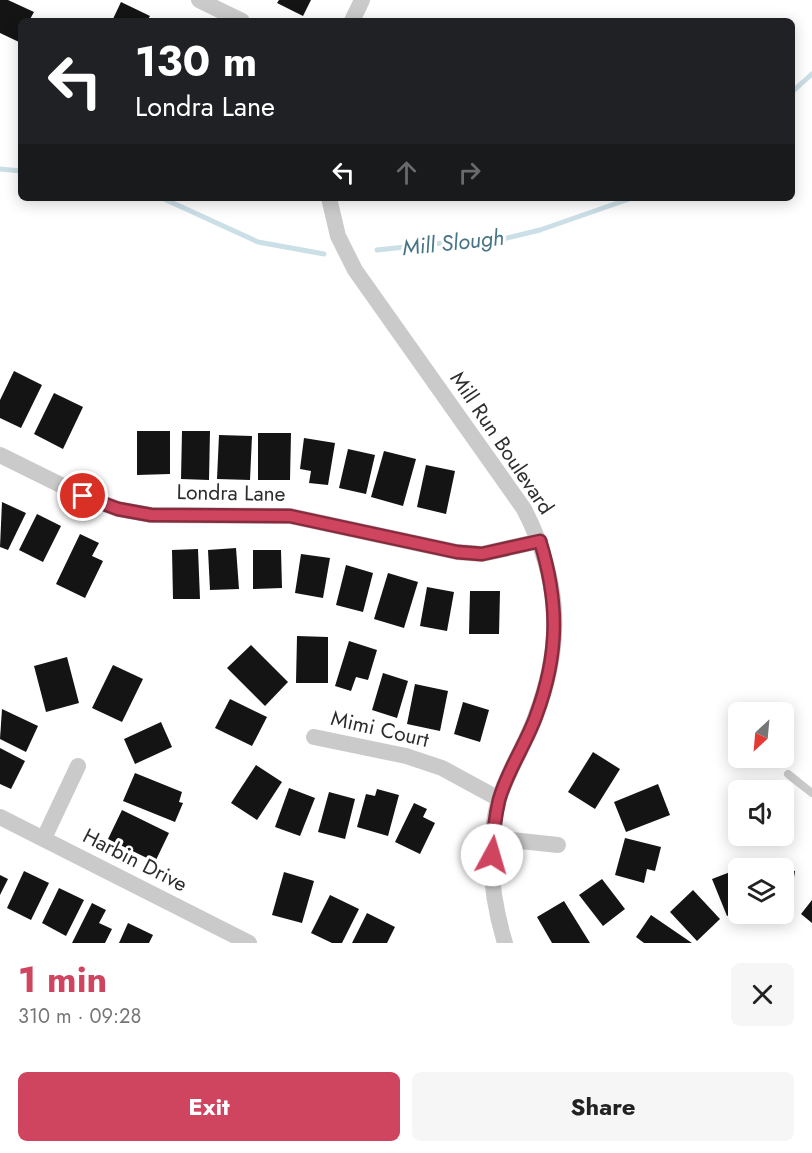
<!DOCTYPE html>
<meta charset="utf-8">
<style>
body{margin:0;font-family:Jost,sans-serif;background:#f6f6f6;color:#222;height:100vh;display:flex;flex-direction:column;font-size:22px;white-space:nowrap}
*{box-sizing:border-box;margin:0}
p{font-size:20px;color:#767676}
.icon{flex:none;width:33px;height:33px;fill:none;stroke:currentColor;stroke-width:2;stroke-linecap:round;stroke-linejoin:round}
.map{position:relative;height:943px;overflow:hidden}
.drawer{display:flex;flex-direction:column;background:#fff;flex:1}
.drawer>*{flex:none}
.banner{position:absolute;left:18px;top:18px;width:777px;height:183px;border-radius:9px;box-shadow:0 3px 15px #0003;background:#202124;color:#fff;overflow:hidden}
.needle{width:39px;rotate:206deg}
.buttons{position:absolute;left:728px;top:702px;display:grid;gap:12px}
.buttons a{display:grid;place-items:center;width:66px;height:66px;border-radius:9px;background:#fff;box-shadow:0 3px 15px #0003;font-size:30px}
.pin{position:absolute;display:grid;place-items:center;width:51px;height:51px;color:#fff;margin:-26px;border:3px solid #fff;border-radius:50%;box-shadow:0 2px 6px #0007}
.me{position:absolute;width:66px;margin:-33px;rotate:6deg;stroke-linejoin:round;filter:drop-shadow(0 0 4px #0008)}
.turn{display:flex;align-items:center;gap:21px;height:126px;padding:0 18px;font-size:27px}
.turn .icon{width:78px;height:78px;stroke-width:2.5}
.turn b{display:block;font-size:42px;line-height:51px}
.lanes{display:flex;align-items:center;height:57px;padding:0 18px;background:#0003;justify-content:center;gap:30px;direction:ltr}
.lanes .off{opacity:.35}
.round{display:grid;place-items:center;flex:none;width:63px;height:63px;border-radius:9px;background:#f6f6f6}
.headline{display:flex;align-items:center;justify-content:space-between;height:102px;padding:0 18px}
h1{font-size:36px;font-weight:700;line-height:45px;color:#cf445f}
.primary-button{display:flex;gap:12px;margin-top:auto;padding:12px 18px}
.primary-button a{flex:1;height:69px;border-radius:9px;background:#cf445f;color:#fff;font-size:24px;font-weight:700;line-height:69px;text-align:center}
.primary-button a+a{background:#f6f6f6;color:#222}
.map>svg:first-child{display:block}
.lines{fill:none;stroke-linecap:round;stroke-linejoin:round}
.stream{stroke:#cbdfe7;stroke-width:5}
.building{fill:#141414}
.lane{stroke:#cacaca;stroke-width:8}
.street{stroke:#cacaca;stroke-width:16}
.route-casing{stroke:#872c3e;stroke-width:15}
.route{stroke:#cf445f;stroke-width:10}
.labels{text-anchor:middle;stroke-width:6;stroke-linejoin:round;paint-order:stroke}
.street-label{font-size:21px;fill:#2d2d2d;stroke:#fff}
.water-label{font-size:22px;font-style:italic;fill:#457485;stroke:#fff}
</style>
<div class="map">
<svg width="812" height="943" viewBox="0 0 812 943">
<rect width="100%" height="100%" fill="#fff"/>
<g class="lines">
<g class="stream">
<polyline points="792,92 812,74"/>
<polyline points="0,169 21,171"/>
<polyline points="162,198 258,242 324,254"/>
<polyline points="377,250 452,242 482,244 540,230 632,198"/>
</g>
</g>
<g class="building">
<polygon points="0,0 8,0 34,12 29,21 21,21 19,42 0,33"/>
<polygon points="279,0 311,0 303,16 277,3"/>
<polygon points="121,2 150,16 147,21 112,21"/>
<polygon points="14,371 42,385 21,428 0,418 0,400"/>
<polygon points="54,393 83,407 63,449 34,434"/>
<polygon points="137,431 170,431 170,474 137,475"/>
<polygon points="182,431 210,431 209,480 181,479"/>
<polygon points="258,433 291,433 290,480 258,480"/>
<polygon points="219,435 252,436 250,480 217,479"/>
<polygon points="304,438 335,443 328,485 309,483 311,471 300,469"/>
<polygon points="348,449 375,455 366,494 339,488"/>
<polygon points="384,451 416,459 403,506 371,497"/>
<polygon points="426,465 455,471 446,514 417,507"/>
<polygon points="2,502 26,513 8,550 0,547"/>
<polygon points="37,514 61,526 43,562 19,550"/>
<polygon points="80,534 99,543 92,556 103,561 85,598 56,584"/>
<polygon points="236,548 239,589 210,590 208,550"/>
<polygon points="198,549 200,599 173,599 172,550"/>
<polygon points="253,550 281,550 282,588 253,589"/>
<polygon points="301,554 330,558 323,598 295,593"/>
<polygon points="346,565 373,573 363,612 336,605"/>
<polygon points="388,573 418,582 404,628 374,619"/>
<polygon points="427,587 454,592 447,631 420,626"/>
<polygon points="470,591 500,591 499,634 469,634"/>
<polygon points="297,636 328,637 328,683 296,683"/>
<polygon points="349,641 377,650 368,680 356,677 351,691 335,686"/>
<polygon points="251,645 288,682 265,706 227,668"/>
<polygon points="67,657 79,703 46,712 34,666"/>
<polygon points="113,665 143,679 122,722 92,708"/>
<polygon points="383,673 408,681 397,718 372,710"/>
<polygon points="415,684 448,691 440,731 407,724"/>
<polygon points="230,699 267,717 252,746 215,728"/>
<polygon points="463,702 489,710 480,742 454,734"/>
<polygon points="2,709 38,726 26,752 0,739"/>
<polygon points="161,722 172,747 135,764 124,739"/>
<polygon points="0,748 25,761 11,789 0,784"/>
<polygon points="593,752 620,769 595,809 568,792"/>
<polygon points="256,765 282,782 257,820 231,803"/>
<polygon points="135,773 182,792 179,802 183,803 175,822 123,801"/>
<polygon points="658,784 670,815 626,832 614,802"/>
<polygon points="289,788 315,798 300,836 275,827"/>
<polygon points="377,789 399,795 388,836 357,827 366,794 375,796"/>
<polygon points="329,792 355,799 345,839 318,832"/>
<polygon points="414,803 427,809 423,817 435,823 420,854 395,842"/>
<polygon points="122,810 169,833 155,862 108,839"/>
<polygon points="625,838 661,847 655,871 647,869 644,883 615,875"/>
<polygon points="738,869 738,912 727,916 712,879"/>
<polygon points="783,869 795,871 789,910 783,909"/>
<polygon points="24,871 49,883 31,920 7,908"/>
<polygon points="284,872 314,881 302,923 272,915"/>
<polygon points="0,875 8,879 0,895"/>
<polygon points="602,879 625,909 603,926 579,895"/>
<polygon points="59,888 84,900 66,936 42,923"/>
<polygon points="693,890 720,919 697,941 670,912"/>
<polygon points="330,895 359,909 342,943 332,943 311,933"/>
<polygon points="812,900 812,923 801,914"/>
<polygon points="564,901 590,943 552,943 537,917"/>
<polygon points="92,903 106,910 99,923 112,929 105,943 72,943"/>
<polygon points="367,913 395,927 387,943 352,943"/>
<polygon points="651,915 692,943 644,943 636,937"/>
<polygon points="128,923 153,935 149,943 119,943"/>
</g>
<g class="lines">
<polyline class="lane" points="788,774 812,793"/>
<g class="street">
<polyline points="199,0 242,21"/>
<polyline points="352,21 362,0"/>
<path d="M 329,198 L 338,236 L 355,270 L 524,509 C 560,579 564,641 536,715 C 526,744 508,770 499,799 C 486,846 491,897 505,943"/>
<polyline points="0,455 83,496 118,509 151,515 290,516 457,552 482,554 540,541"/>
<polyline points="314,737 406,756 442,768 499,799"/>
<polyline points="0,817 249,943"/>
<polyline points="44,838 78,766"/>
<polyline points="493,838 558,845"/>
</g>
</g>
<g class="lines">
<g class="route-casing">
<path id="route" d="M 83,496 L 118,509 L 151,515 L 290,516 L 457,552 L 482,554 L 540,541 C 559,603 559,654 536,716 C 526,744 507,771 499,800 C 495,817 493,837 492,855"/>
</g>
<use href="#route" class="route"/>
</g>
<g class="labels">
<g class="street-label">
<text transform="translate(502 443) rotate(56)" y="7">Mill Run Boulevard</text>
<text transform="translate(231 493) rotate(1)" y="7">Londra Lane</text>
<text transform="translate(380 729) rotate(13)" y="7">Mimi Court</text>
<text transform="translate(135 860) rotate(27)" y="7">Harbin Drive</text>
</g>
<g class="water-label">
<text transform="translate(453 242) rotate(-6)" y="8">Mill Slough</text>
</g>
</g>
</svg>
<div class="buttons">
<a><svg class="needle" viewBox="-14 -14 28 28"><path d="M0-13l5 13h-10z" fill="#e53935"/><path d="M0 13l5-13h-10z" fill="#767676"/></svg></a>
<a><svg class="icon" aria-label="sound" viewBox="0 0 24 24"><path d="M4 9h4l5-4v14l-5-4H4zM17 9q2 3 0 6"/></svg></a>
<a><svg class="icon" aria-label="layers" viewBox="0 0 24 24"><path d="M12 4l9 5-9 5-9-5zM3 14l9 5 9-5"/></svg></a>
</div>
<div class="pin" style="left:83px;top:496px;background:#d93025"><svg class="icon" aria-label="arrive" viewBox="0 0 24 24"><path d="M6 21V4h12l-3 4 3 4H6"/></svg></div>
<svg class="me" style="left:492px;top:855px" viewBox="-20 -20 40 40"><circle r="19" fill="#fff"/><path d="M0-13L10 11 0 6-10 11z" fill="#cf445f"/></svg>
<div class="banner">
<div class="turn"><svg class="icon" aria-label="left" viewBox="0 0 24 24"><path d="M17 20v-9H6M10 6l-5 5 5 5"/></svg><div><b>130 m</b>Londra Lane</div></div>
<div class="lanes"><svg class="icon" aria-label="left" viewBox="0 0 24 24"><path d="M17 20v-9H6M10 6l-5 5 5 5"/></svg><svg class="icon off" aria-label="ahead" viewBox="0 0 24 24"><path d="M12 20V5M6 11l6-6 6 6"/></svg><svg class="icon off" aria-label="right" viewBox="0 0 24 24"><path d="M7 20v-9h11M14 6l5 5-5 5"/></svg></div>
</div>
</div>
<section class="drawer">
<div class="headline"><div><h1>1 min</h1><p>310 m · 09:28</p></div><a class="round"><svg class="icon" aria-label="close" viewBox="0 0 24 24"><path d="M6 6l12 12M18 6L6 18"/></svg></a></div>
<div class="primary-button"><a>Exit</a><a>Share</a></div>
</section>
